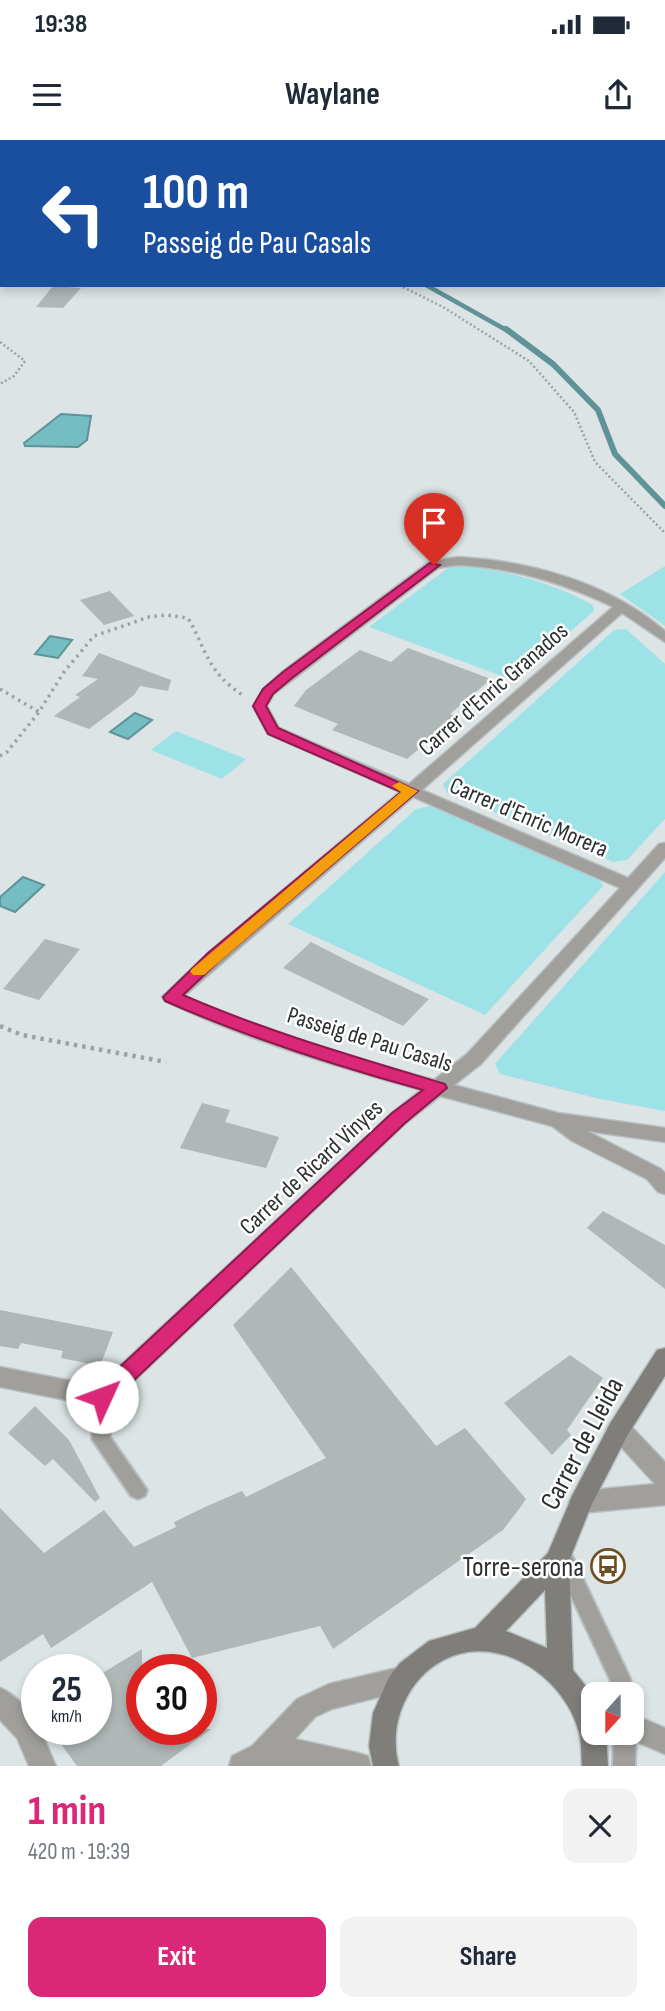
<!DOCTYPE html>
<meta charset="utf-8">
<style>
body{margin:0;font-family:"Sofia Sans Condensed",sans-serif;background:#f2f2f3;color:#1f2937;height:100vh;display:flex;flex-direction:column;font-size:26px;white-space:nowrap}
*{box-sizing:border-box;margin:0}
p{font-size:23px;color:#747a83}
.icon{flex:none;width:38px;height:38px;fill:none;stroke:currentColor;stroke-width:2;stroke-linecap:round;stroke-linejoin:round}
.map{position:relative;height:1626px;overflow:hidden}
.sheet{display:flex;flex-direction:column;background:#fff;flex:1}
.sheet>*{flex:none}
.hud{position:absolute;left:0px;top:0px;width:665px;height:147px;box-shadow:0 4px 10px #0003;background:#1a4fa0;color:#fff;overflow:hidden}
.needle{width:46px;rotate:201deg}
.buttons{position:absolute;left:581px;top:1542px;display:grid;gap:14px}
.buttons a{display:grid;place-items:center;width:63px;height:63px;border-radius:14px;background:#fff;box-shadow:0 4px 10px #0003;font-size:35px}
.speed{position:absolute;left:21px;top:1514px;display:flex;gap:14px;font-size:35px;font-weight:700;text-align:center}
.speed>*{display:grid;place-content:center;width:91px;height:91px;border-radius:50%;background:#fff;box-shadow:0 4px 10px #0003;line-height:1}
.speed small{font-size:18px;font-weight:400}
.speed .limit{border:10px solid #d22;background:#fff;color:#111}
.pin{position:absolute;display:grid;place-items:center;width:60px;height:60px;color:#fff;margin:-72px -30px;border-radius:50% 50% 50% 0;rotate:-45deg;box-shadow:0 0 7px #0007}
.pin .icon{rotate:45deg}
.me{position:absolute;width:77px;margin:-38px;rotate:47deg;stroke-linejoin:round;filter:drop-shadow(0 0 5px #0008)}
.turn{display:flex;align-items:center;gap:24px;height:147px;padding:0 28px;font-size:32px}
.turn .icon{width:91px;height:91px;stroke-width:2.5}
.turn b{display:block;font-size:49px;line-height:60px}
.round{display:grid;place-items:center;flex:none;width:74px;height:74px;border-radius:14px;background:#f2f2f3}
.head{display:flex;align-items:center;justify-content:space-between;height:119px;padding:0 28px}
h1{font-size:42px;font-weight:700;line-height:52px;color:#db2777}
.cta{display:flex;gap:14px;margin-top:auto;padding:14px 28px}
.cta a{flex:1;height:80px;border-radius:14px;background:#db2777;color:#fff;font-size:28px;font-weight:700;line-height:80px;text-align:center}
.cta a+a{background:#f2f2f3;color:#1f2937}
.status{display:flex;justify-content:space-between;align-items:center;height:49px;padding:0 35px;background:#fff;direction:ltr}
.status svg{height:19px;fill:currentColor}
header{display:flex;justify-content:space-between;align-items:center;height:91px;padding:0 28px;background:#fff;font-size:32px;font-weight:700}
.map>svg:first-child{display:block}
.green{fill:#9ce2e7}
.water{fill:#74bec3;stroke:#5f9397;stroke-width:2}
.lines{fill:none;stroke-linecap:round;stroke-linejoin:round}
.stream-far1{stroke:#5f9397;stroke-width:4.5}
.stream{stroke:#5f9397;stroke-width:6}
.building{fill:#afb7b7}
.lane-casing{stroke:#b9c0c1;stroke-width:4}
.street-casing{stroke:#b9c0c1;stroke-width:3}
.secondary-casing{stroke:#b9c0c1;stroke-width:3}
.path-far2{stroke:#9ca2a3;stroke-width:2.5;stroke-dasharray:2 2.5;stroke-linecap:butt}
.path-far1{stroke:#9ca2a3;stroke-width:3.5;stroke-dasharray:2.5 4.5;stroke-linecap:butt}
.path{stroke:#9ca2a3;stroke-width:4.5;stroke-dasharray:3.5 5;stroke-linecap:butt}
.lane{fill:#a09f9c;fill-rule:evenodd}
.street{fill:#a09f9c;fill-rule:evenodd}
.secondary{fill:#807e7a;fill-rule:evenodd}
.route{fill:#db2777;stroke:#8e194d;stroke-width:2}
.slow{fill:#f59e0b}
.labels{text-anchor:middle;stroke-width:5;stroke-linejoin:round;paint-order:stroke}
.street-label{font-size:24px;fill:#2d3030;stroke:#fff}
.near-street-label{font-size:28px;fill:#2d3030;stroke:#fff}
.near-poi-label{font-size:28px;fill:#2d3030;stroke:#fff;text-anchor:end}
</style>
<div class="status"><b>19:38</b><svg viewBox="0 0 49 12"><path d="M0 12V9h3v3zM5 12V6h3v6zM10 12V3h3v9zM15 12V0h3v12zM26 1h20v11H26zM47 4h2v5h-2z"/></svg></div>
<header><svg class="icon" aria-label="menu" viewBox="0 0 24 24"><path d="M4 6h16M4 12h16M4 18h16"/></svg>Waylane<svg class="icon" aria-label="share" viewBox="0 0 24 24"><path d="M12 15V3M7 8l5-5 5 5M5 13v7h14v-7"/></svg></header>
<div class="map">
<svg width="665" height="1626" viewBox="0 0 665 1626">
<rect width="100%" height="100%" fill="#dce4e5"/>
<g class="green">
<path d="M 458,426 C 506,430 551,442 593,465 L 594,471 L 513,540 L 369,487 L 448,428 Z"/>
<polygon points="665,426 665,486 620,454"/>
<polygon points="626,489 665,524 665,679 627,720 613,722 447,653 443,644 614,490"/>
<polygon points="176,591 246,619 222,639 151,610"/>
<polygon points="430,666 599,738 603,746 485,875 288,784 416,669"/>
<polygon points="665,732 665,971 600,959 500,934 495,924"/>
</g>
<g class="water">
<polygon points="61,274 91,276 87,300 78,307 25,306 24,303"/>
<polygon points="50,496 72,500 58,518 35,514"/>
<polygon points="135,573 152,580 128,599 110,592"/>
<polygon points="23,737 44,745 15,772 0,766 0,757"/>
</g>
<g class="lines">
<polyline class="stream-far1" points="426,145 508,191"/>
<polyline class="stream" points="506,189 553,224 598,270 615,314 665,366"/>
</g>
<g class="building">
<polygon points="53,146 81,148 63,168 36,167"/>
<polygon points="110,451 134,476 104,485 80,460"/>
<polygon points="408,508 491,539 450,574 456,577 407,619 332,590 338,584 294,566 306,550 360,510 391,522"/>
<polygon points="99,513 171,540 168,551 140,546 134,555 89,589 54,576 80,557 75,555 98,539 82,536"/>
<polygon points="45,799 80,809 39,860 3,849"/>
<polygon points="311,802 354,824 429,859 403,886 283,828"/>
<polygon points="202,963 230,970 225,982 279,997 266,1028 180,1008"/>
<polygon points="603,1071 665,1105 665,1149 587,1088"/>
<polygon points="291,1127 436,1306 465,1288 526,1359 519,1369 503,1390 333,1509 320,1486 192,1518 152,1442 51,1508 43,1494 0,1522 0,1368 44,1413 104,1370 134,1407 176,1387 174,1382 205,1367 242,1351 246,1357 326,1318 233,1185"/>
<polygon points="0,1170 113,1192 100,1226 61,1218 63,1211 21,1203 18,1209 0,1206"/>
<polygon points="570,1215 603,1238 567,1290 571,1295 552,1315 504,1263"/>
<polygon points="35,1266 69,1300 100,1358 95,1362 53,1319 45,1326 8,1293"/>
<polygon points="142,1509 142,1589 211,1589 161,1626 77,1626 50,1589 96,1589 96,1537"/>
</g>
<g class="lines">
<g class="lane-casing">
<g id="lane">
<polygon points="102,1249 108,1251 111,1257 110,1297 147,1350 145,1356 138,1359 131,1356 92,1299 93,1257 96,1251"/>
<polygon points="562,1406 569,1409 630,1538 634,1554 632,1560 632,1554 614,1554 613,1546 552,1415 555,1409"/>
<polygon points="633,1584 636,1592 635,1626 613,1626 614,1592 632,1592"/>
</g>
</g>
<g class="street-casing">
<g id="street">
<rect x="493" y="0" width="8" height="2"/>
<rect x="663" y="62" width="2" height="6"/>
<path d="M 458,417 C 531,421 609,443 665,491 L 665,502 L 622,473 L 422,650 L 628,738 L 659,704 L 665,703 L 665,718 L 481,924 L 454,945 L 558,973 L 665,988 L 665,1002 L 587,991 L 661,1029 L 665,1033 L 665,1054 L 658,1052 L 647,1039 L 572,1001 L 552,986 L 440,956 L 406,983 L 110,1264 L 102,1267 L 0,1247 L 0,1227 L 98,1246 L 392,973 L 421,950 C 334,926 247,900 165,861 L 162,857 L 208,813 L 400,652 L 268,594 L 253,566 L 263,549 L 282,532 L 429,422 ZM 458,425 C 514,428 563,443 613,467 L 409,644 L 279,588 L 267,566 L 274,554 L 438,428 ZM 413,657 L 620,748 L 467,914 L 434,940 C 349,917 264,893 184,856 Z"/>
<polygon points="619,1279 627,1282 665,1322 665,1365 581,1373 573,1370 569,1362 573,1354 581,1351 655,1344 611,1296 607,1289 611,1282"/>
<polygon points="401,1527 410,1531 414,1540 410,1549 332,1569 315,1577 295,1599 358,1613 368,1616 371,1626 229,1626 232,1616 252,1606 297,1559 329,1544"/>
<path d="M 0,1548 C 13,1553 37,1574 37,1589 L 40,1589 L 56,1626 L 29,1626 L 17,1598 L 0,1580 Z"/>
<polygon points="632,1574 665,1588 665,1614 623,1596 621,1592 632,1592"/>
</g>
</g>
<g class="secondary-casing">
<path id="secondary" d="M 665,1208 L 665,1236 L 627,1296 L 591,1366 L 569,1421 L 573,1530 L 589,1550 L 593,1561 L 593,1592 L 606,1592 L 608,1626 L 582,1626 C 581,1614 582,1600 578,1589 C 565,1544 516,1505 468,1512 C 416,1520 385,1577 399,1626 L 373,1626 L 369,1606 L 373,1573 L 389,1537 L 400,1523 L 429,1501 L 475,1488 L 548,1413 L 573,1354 L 611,1282 L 657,1210 ZM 545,1450 L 547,1508 L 506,1491 Z"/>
</g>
<g class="path-far2">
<polyline points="399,145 443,167 529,221 574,272 595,322 665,393"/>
<polyline points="0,202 25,221 14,236 0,244"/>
</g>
<g class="path-far1">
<polyline points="0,549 39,572"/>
<path d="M 0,616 L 7,612 L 39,572 L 64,532 L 94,496 L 149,477 L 166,475 L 188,478 C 208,513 207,532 244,556"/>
</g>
<polyline class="path" points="0,886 22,895 166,922"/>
<use href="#lane" class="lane"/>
<use href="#street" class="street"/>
<use href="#secondary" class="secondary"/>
</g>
<path class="route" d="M 430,423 L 440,425 L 292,538 L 273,554 L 266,566 L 278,588 L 418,651 L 219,821 L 183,855 C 268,892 356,917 445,944 L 447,948 L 405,983 L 110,1263 L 102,1266 L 95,1263 L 92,1257 L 95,1250 L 392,973 L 423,950 C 335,926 249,898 165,861 L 163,857 L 208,813 L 401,652 L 268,594 L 253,566 L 263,549 L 283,532 Z"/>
<polygon class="slow" points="399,642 418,651 204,835 193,835 190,831 193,828 401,652 392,646"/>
<defs>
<g id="bus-ring" transform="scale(1.75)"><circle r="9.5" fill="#fff" stroke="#6c5023" stroke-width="1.5"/><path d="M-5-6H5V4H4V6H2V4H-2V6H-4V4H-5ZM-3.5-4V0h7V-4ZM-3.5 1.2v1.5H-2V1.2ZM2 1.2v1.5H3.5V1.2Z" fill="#6c5023"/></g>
</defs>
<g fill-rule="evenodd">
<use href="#bus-ring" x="608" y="1426"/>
</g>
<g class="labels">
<g class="street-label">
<text transform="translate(493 549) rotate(-41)" y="8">Carrer d'Enric Granados</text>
<text transform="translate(529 677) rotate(23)" y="8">Carrer d'Enric Morera</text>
<text transform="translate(370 899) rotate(17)" y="8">Passeig de Pau Casals</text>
<text transform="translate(311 1027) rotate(-43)" y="8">Carrer de Ricard Vinyes</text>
</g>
<g class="near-street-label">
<text transform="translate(581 1303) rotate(-62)" y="10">Carrer de Lleida</text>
</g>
<g class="near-poi-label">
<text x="584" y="1436">Torre-serona</text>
</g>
</g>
</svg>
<div class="buttons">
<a><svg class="needle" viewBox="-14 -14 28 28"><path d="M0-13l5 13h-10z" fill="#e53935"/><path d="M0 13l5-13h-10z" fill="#747a83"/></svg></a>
</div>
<div class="speed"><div>25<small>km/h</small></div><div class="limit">30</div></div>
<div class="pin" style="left:434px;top:425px;background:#d93025"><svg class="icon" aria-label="arrive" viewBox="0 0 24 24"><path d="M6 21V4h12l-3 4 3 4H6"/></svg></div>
<svg class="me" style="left:102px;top:1257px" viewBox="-20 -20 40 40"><circle r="19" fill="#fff"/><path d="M0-13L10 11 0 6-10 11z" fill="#db2777"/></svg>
<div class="hud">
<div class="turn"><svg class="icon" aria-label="left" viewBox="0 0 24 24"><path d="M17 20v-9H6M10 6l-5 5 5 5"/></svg><div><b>100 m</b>Passeig de Pau Casals</div></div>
</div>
</div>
<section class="sheet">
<div class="head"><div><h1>1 min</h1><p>420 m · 19:39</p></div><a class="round"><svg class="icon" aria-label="close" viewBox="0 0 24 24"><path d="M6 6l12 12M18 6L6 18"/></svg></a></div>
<div class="cta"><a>Exit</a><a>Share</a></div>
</section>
